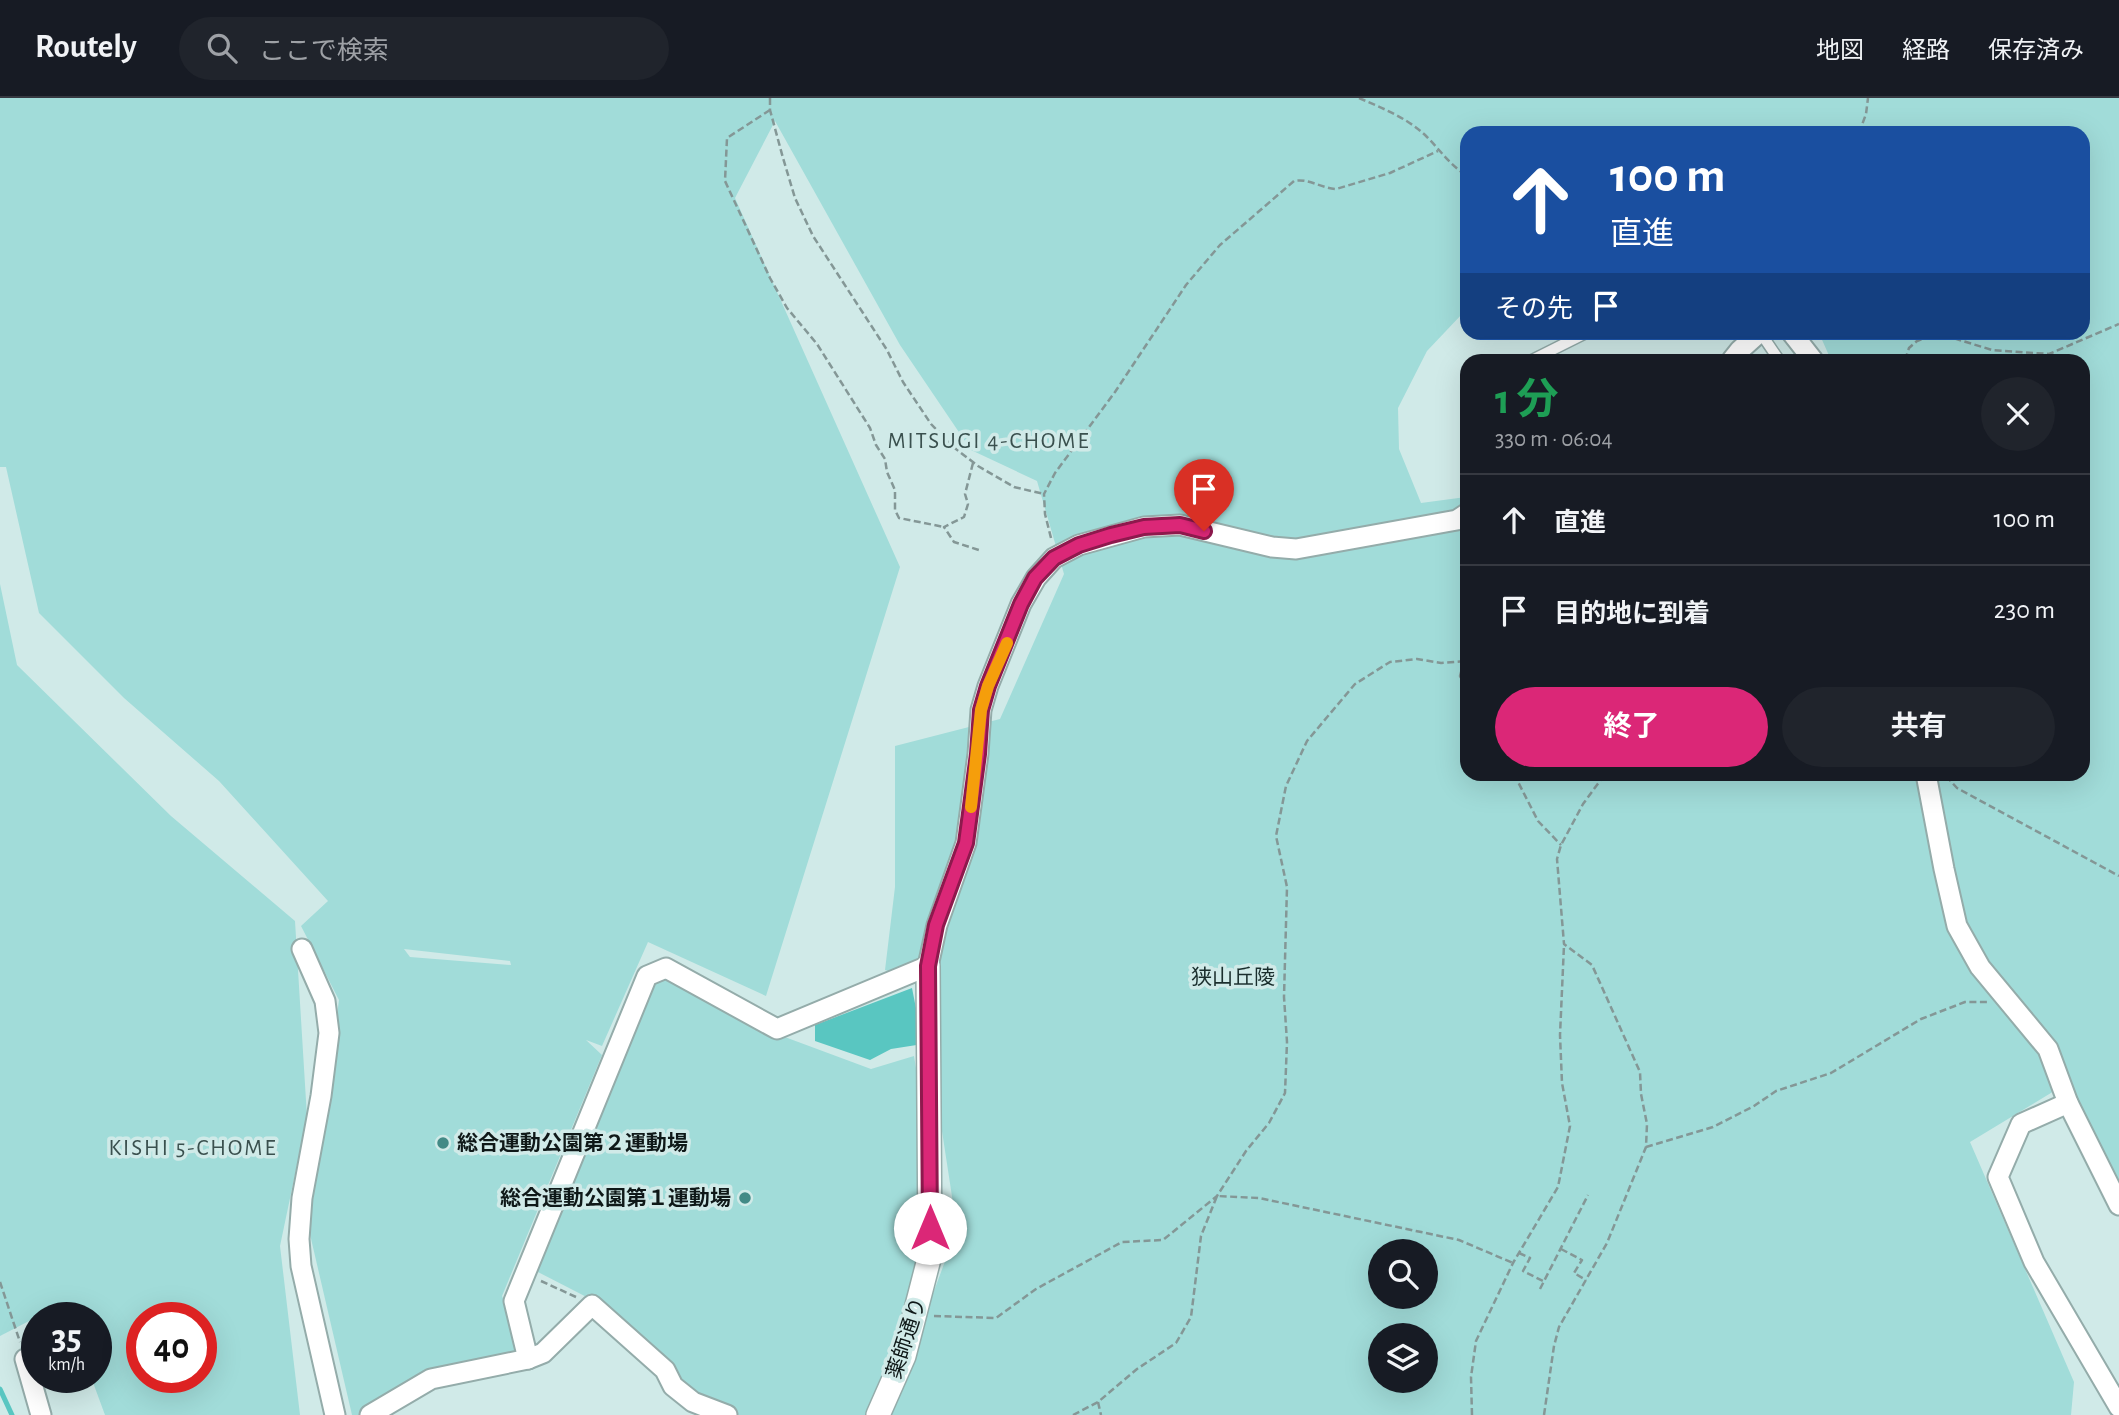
<!DOCTYPE html>
<html lang="ja">
<meta charset="utf-8">
<style>
body{margin:0;font-family:"Alegreya Sans","Noto Sans JP",sans-serif;background:#20242c;color:#f1f3f6;height:100vh;display:flex;flex-direction:column;font-size:26px;white-space:nowrap}
*{box-sizing:border-box;margin:0}
p{font-size:23px;color:#9ea1a6}
.icon{flex:none;width:38px;height:38px;fill:none;stroke:currentColor;stroke-width:2;stroke-linecap:round;stroke-linejoin:round}
.map{position:relative;flex:1;overflow:hidden}
.panel{position:absolute;left:1460px;top:256px;width:630px;height:427px;display:flex;flex-direction:column;background:#171b24;border-radius:21px;box-shadow:0 7px 28px #0002}
.panel>*{flex:none}
.hud{position:absolute;left:1460px;top:28px;width:630px;height:214px;border-radius:21px;box-shadow:0 7px 28px #0002;background:#1a4fa0;color:#fff;overflow:hidden}
.controls{position:absolute;left:1368px;top:1141px;display:grid;gap:14px}
.controls a{display:grid;place-items:center;width:70px;height:70px;border-radius:50%;background:#171b24;box-shadow:0 7px 28px #0002;font-size:35px}
.speed{position:absolute;left:21px;top:1204px;display:flex;gap:14px;font-size:35px;font-weight:700;text-align:center}
.speed>*{display:grid;place-content:center;width:91px;height:91px;border-radius:50%;background:#171b24;box-shadow:0 7px 28px #0002;line-height:1}
.speed small{font-size:18px;font-weight:400}
.speed .limit{border:10px solid #d22;background:#fff;color:#111}
.pin{position:absolute;display:grid;place-items:center;width:60px;height:60px;color:#fff;margin:-72px -30px;border-radius:50% 50% 50% 0;rotate:-45deg;box-shadow:0 0 7px #0007}
.pin .icon{rotate:45deg}
.me{position:absolute;width:77px;margin:-38px;rotate:0deg;stroke-linejoin:round;filter:drop-shadow(0 0 5px #0008)}
.turn{display:flex;align-items:center;gap:24px;height:147px;padding:0 35px;font-size:32px}
.turn .icon{width:91px;height:91px;stroke-width:2.5}
.turn b{display:block;font-size:49px;line-height:60px}
.then{display:flex;align-items:center;height:66px;padding:0 35px;background:#0003;gap:14px;font-size:26px}
.round{display:grid;place-items:center;flex:none;width:74px;height:74px;border-radius:37px;background:#20242c}
.head{display:flex;align-items:center;justify-content:space-between;height:119px;padding:0 35px}
h1{font-size:42px;font-weight:700;line-height:52px;color:#1e9e55}
.cta{display:flex;gap:14px;margin-top:auto;padding:14px 35px}
.cta a{flex:1;height:80px;border-radius:42px;background:#db2777;color:#fff;font-size:28px;font-weight:700;line-height:80px;text-align:center}
.cta a+a{background:#20242c;color:#f1f3f6}
ul{padding:0;list-style:none}
li{display:flex;align-items:center;gap:21px;height:91px;padding:0 35px;border-top:2px solid #363941}
li div{flex:1}
li b{display:block;font-size:26px}
li em{font-style:normal}
header{display:flex;align-items:center;gap:42px;box-sizing:border-box;height:98px;padding:0 35px;background:#171b24;border-bottom:2px solid #363941}
header strong{font-size:33px}
nav{display:flex;gap:38px;margin-inline-start:auto;font-size:24px}
.search{width:490px;height:63px;background:#20242c;display:flex;align-items:center;gap:18px;box-sizing:border-box;padding:0 24px;border-radius:38px;color:#9ea1a6;font-size:26px}
.map>svg:first-child{display:block}
.green{fill:#a1dcd9;fill-rule:evenodd}
.water{fill:#59c6c1}
.lines{fill:none;stroke-linecap:round;stroke-linejoin:round}
.stream{stroke:#59c6c1;stroke-width:5}
.service-casing{stroke:#94acaa;stroke-width:13}
.minor-casing{stroke:#94acaa;stroke-width:23}
.tertiary-casing{stroke:#94acaa;stroke-width:26}
.path{stroke:#849796;stroke-width:2.5;stroke-dasharray:7 3.5;stroke-linecap:butt}
.service{stroke:#fff;stroke-width:10}
.minor{stroke:#fff;stroke-width:19}
.tertiary{stroke:#fff;stroke-width:23}
.route-casing{stroke:#8e194d;stroke-width:18}
.route{stroke:#db2777;stroke-width:12}
.slow{stroke:#f59e0b;stroke-width:12}
.poi-dot{fill:#428a86;stroke:#d0eae8;stroke-width:2.5}
.labels{text-anchor:middle;stroke-width:7;stroke-linejoin:round;paint-order:stroke}
.park-label{font-size:21px;fill:#1a2e2d;stroke:#d0eae8}
.poi-label{font-size:21px;font-weight:bold;fill:#0f1818;stroke:#d0eae8;text-anchor:start}
.street-label{font-size:21px;fill:#0f1818;stroke:#d0eae8}
.neighbourhood-label{font-size:23px;letter-spacing:2px;fill:#3a504e;stroke:#d0eae8}
</style>
<header>
<strong>Routely</strong>
<div class="search"><svg class="icon" aria-label="search" viewBox="0 0 24 24"><circle cx="10" cy="10" r="6"/><path d="M15 15l6 6"/></svg>ここで検索</div>
<nav><a>地図</a><a>経路</a><a>保存済み</a></nav>
</header>
<div class="map">
<svg width="2119" height="1317" viewBox="0 0 2119 1317">
<rect width="100%" height="100%" fill="#d0eae8"/>
<g class="green">
<path d="M 0,0 L 2119,0 L 2119,1093 L 2064,987 L 1970,1044 L 2074,1284 L 2071,1317 L 888,1317 L 957,1131 L 919,883 L 885,872 L 895,789 L 895,648 L 1000,621 L 1064,476 L 1037,383 L 971,352 L 900,247 L 775,23 L 735,100 L 900,469 L 766,898 L 648,844 L 602,948 L 586,942 L 602,957 L 502,1198 L 524,1253 L 361,1317 L 352,1317 L 309,1132 L 339,902 L 301,828 L 328,803 L 219,683 L 124,600 L 39,515 L 6,369 L 0,369 ZM 1466,35 L 2082,35 L 2082,234 L 1819,235 L 1831,262 L 2082,262 L 2082,676 L 1466,676 L 1466,399 L 1421,405 L 1399,351 L 1398,310 L 1427,253 L 1463,215 L 1466,215 ZM 404,851 L 510,863 L 511,867 L 410,859 ZM 1381,1153 L 1426,1153 L 1426,1199 L 1381,1199 ZM 1381,1237 L 1426,1237 L 1426,1283 L 1381,1283 Z"/>
<path d="M 0,486 L 17,567 L 171,718 L 295,823 L 307,1019 L 280,1148 L 300,1317 L 105,1317 L 91,1279 L 96,1279 L 96,1220 L 70,1220 L 64,1205 L 0,1238 ZM 142,1220 L 201,1220 L 201,1279 L 142,1279 Z"/>
<polygon points="666,877 774,935 871,971 914,958 929,1050 923,1151 881,1317 739,1317 696,1300 606,1209 536,1173 651,882"/>
</g>
<polygon class="water" points="912,890 923,946 891,951 870,962 815,943 815,927"/>
<g class="lines">
<polyline class="stream" points="0,1291 12,1317"/>
<g class="service-casing">
<g id="service">
<polyline points="1760,234 1779,262"/>
<polyline points="1532,262 1588,234"/>
</g>
</g>
<g class="minor-casing">
<g id="minor">
<polyline points="1791,234 1813,262"/>
<polyline points="1732,262 1740,252 1760,234"/>
<polyline points="1926,676 1944,771 1957,828 1980,869 2048,951 2068,1005 2119,1107"/>
<polyline points="302,851 325,903 329,935 321,998 302,1100 299,1141 301,1168 335,1317"/>
<polyline points="2068,1005 2021,1026 1998,1079 2034,1164 2119,1309"/>
<polyline points="25,1261 41,1317"/>
<polyline points="528,1261 514,1203 647,878 666,870 777,931 928,868 937,827 966,745 978,656 981,612 988,588 1021,506 1036,480 1054,460 1079,447 1144,429 1180,427 1272,449 1296,451 1457,422 1466,416"/>
<polyline points="370,1317 431,1281 528,1261 543,1255 592,1207 665,1272 673,1288 693,1304 727,1317"/>
</g>
</g>
<g class="tertiary-casing">
<polyline id="tertiary" points="878,1317 904,1258 930,1157 928,868"/>
</g>
<g class="path">
<polyline points="770,0 770,12 783,60 795,100 813,138 887,252 903,284 931,326 952,348 978,368 1014,389 1044,396"/>
<path d="M 1359,0 C 1382,10 1408,20 1427,39 C 1440,52 1450,67 1466,77"/>
<polyline points="770,12 727,40 725,83 770,180 787,210 817,246 870,330 876,347 885,361 887,374 895,392 895,412 899,420 944,429"/>
<polyline points="1859,35 1866,16 1868,0"/>
<polyline points="1905,262 1909,250 1917,243 1937,235 1992,252 2049,256 2119,226"/>
<polyline points="973,365 965,396 968,406 964,419 944,429 954,444 982,453"/>
<path d="M 1051,440 L 1045,416 L 1044,396 L 1055,375 L 1115,294 L 1186,187 L 1220,147 L 1294,83 C 1308,80 1321,90 1336,91 L 1390,75 L 1438,53"/>
<polyline points="1464,563 1460,578 1466,592"/>
<polyline points="1514,676 1538,723 1561,747"/>
<polyline points="1946,678 1957,690 2119,778"/>
<polyline points="1646,1049 1713,1029 1754,1008 1776,993 1831,975 1921,921 1965,904 1987,904"/>
<polyline points="1561,1151 1582,1162 1574,1175 1586,1182"/>
<polyline points="1519,1155 1530,1160 1523,1173 1543,1183"/>
<polyline points="541,1183 576,1199"/>
<polyline points="0,1184 20,1244"/>
<polyline points="1540,1191 1588,1097"/>
<polyline points="934,1218 996,1220 1036,1191 1122,1144 1163,1142 1217,1098 1246,1053 1269,1025 1285,995 1287,944 1284,899 1287,789 1276,738 1286,688 1307,643 1355,586 1390,564 1417,561 1441,565 1466,563"/>
<polyline points="1098,1304 1101,1317"/>
<polyline points="1073,1317 1098,1304 1137,1271 1176,1245 1191,1219 1201,1138 1217,1098 1259,1100 1459,1142 1513,1165"/>
<polyline points="1472,1317 1471,1279 1476,1243 1513,1165 1558,1089 1570,1028 1562,985 1560,937 1564,847"/>
<polyline points="1544,1317 1554,1248 1559,1229 1607,1145 1646,1049 1647,1026 1641,996 1640,974 1592,867 1564,846 1557,761 1561,747 1583,706 1605,676"/>
</g>
<use href="#service" class="service"/>
<use href="#minor" class="minor"/>
<use href="#tertiary" class="tertiary"/>
</g>
<g class="lines">
<g class="route-casing">
<polyline id="route" points="930,1130 928,868 936,827 966,745 978,656 981,612 988,588 1021,506 1035,480 1054,460 1079,447 1111,437 1144,429 1180,427 1204,433"/>
</g>
<use href="#route" class="route"/>
<polyline class="slow" points="971,709 981,612 988,588 1007,545"/>
</g>
<g class="poi-dot">
<circle cx="443" cy="1045" r="7"/>
<circle cx="745" cy="1100" r="7"/>
</g>
<g class="labels">
<g class="park-label">
<text x="1233" y="886">狭山丘陵</text>
</g>
<g class="poi-label">
<text x="457" y="1052">総合運動公園第２運動場</text>
<text x="731" y="1107" text-anchor="end">総合運動公園第１運動場</text>
</g>
<g class="street-label">
<text transform="translate(906 1240) rotate(-72)" y="7">薬師通り</text>
</g>
<g class="neighbourhood-label">
<text x="989" y="350">MITSUGI 4-CHOME</text>
<text x="193" y="1057">KISHI 5-CHOME</text>
</g>
</g>
</svg>
<div class="controls">
<a><svg class="icon" aria-label="search" viewBox="0 0 24 24"><circle cx="10" cy="10" r="6"/><path d="M15 15l6 6"/></svg></a>
<a><svg class="icon" aria-label="layers" viewBox="0 0 24 24"><path d="M12 4l9 5-9 5-9-5zM3 14l9 5 9-5"/></svg></a>
</div>
<div class="speed"><div>35<small>km/h</small></div><div class="limit">40</div></div>
<div class="pin" style="left:1204px;top:433px;background:#d93025"><svg class="icon" aria-label="arrive" viewBox="0 0 24 24"><path d="M6 21V4h12l-3 4 3 4H6"/></svg></div>
<svg class="me" style="left:930px;top:1130px" viewBox="-20 -20 40 40"><circle r="19" fill="#fff"/><path d="M0-13L10 11 0 6-10 11z" fill="#db2777"/></svg>
<div class="hud">
<div class="turn"><svg class="icon" aria-label="ahead" viewBox="0 0 24 24"><path d="M12 20V5M6 11l6-6 6 6"/></svg><div><b>100 m</b>直進</div></div>
<div class="then">その先<svg class="icon" aria-label="arrive" viewBox="0 0 24 24"><path d="M6 21V4h12l-3 4 3 4H6"/></svg></div>
</div>
<section class="panel">
<div class="head"><div><h1>1 分</h1><p>330 m · 06:04</p></div><a class="round"><svg class="icon" aria-label="close" viewBox="0 0 24 24"><path d="M6 6l12 12M18 6L6 18"/></svg></a></div>
<ul>
<li><svg class="icon" aria-label="ahead" viewBox="0 0 24 24"><path d="M12 20V5M6 11l6-6 6 6"/></svg><div><b>直進</b></div><em>100 m</em></li>
<li><svg class="icon" aria-label="arrive" viewBox="0 0 24 24"><path d="M6 21V4h12l-3 4 3 4H6"/></svg><div><b>目的地に到着</b></div><em>230 m</em></li>
</ul>
<div class="cta"><a>終了</a><a>共有</a></div>
</section>
</div>
